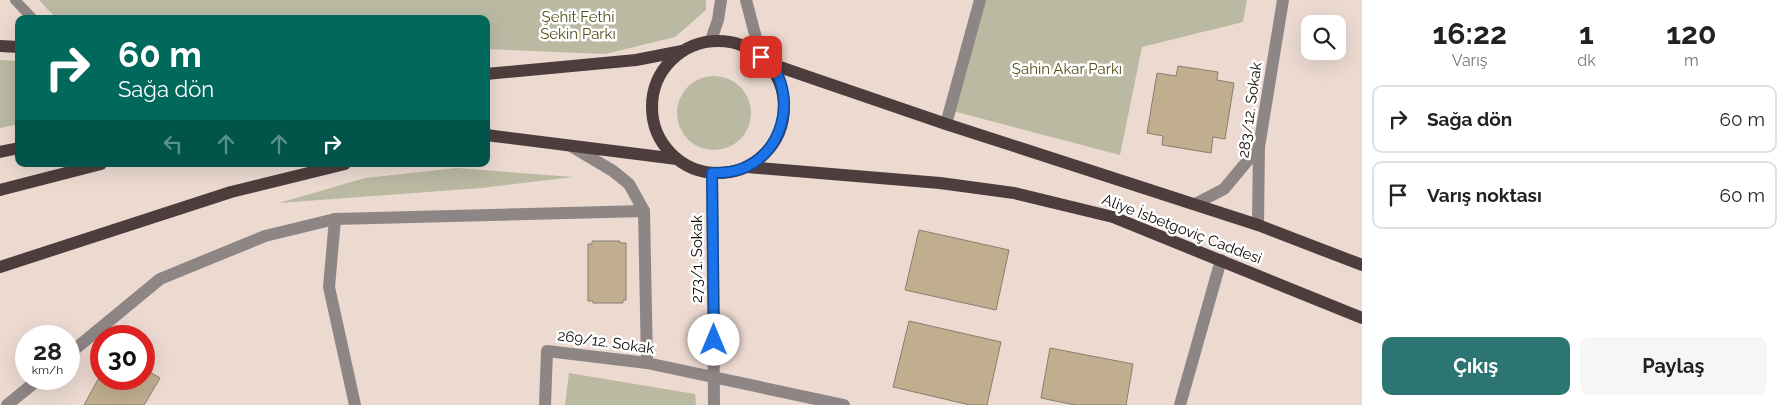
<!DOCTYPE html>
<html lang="tr">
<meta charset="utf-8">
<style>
body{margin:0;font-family:Raleway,sans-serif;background:#f6f6f6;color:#222;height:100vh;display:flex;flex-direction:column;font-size:19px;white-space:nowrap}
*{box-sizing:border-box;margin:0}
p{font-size:16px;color:#767676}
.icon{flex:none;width:28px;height:28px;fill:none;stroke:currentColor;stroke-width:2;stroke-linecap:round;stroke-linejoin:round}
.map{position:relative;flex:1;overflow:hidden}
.drawer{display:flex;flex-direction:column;background:#fff;width:425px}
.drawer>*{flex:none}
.banner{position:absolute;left:15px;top:15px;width:475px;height:152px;border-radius:10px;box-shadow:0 5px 20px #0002;background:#00695c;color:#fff;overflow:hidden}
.tools{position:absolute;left:1301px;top:15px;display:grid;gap:10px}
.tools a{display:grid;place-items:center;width:45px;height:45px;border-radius:10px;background:#fff;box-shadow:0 5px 20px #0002;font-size:25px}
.speed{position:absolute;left:15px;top:325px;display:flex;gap:10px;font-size:25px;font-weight:700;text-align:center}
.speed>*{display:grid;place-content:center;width:65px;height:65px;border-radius:50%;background:#fff;box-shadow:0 5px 20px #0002;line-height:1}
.speed small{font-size:12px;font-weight:400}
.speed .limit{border:8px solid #d22;background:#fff;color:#111}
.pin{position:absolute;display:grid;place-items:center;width:42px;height:42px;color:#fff;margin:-21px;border-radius:10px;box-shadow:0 2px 8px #0006}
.me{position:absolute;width:55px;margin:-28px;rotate:0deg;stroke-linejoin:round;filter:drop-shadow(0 0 4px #0008)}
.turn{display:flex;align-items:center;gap:18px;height:105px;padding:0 20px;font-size:22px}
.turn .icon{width:65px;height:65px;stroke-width:2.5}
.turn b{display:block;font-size:35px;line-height:42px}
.lanes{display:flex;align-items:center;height:48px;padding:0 20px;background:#0003;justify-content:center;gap:25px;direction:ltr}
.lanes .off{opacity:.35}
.eta{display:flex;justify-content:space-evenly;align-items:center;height:85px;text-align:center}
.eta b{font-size:30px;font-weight:700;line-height:35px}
.cta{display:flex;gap:10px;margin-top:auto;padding:10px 20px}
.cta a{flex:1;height:58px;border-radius:10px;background:#2c7573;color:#fff;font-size:20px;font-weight:700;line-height:58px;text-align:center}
.cta a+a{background:#f6f6f6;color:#222}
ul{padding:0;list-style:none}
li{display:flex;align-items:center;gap:15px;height:68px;margin:0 10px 8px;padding:0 10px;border:2px solid #e0e0e0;border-radius:10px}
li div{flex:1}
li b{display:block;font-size:19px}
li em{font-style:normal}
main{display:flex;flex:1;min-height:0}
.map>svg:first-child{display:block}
.green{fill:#babaa3}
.building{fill:#c1ae8f;stroke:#877e70}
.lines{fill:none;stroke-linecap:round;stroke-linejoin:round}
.service{stroke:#8e8585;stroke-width:10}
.minor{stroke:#8e8585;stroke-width:12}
.tertiary{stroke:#8e8585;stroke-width:12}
.primary{stroke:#4d3e3d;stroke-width:12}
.route-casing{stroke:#114b97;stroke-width:12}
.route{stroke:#1a73e8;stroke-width:9}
.labels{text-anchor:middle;stroke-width:5;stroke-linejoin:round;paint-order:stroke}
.park-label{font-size:15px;fill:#535117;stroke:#fff}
.street-label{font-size:15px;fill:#100b08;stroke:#fff}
</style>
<main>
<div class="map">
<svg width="1362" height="405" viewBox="0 0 1362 405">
<rect width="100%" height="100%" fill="#ecdad1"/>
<g class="green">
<polygon points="39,0 706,0 706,10 675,37 605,54 486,49 486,19 57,19"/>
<polygon points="980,0 1247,0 1243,22 1142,47 1120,155 949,110"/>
<polygon points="0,60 19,61 19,124 0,128"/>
<circle cx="714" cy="113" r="37"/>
<polygon points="457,168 573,177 482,188 279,203 365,178"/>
<polygon points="569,373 695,394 696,405 565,405"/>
</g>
<g class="building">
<polygon points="1178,66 1218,72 1217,80 1234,83 1225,139 1213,137 1211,153 1162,145 1163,136 1147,133 1157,73 1176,76"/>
<polygon points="919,230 1009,250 996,310 905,290"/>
<polygon points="592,241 620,241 620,243 626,243 626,300 623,300 623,303 593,303 593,301 588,301 588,244 592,244"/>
<polygon points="909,321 1001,342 987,405 970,405 893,387"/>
<polygon points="1050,348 1133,364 1126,405 1075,405 1041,398"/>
<polygon points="144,369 160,378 144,405 84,405 101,374 101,379 144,379"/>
</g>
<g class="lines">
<polyline class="service" points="15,0 33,19"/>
<g class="minor">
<polyline points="746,0 761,57"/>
<polyline points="711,40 718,20 721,0"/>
<polyline points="946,124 980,0"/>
<polyline points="571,146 613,171 629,184 644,211 647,363"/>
<polyline points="712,173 714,405"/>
<polyline points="1195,204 1224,189 1259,147"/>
<polyline points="335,219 329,287 355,405"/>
<polyline points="1258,225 1259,147 1283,0"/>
<polyline points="69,354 160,279 265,236 335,219 644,211"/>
<polyline points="7,405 39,379"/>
<polyline points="545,405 547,351 647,363 844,405"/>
</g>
<polyline class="tertiary" points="1180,405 1221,260"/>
<g class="primary">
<circle cx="718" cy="107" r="66"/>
<polyline points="0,46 19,47"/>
<polyline points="768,63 946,124 1258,225 1362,265"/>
<polyline points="486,74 636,60 682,51"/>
<polyline points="486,135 677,159"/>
<polyline points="0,152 19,148"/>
<polyline points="747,167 940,183 1014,193 1113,217 1362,318"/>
<polyline points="0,190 101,164"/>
<polyline points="0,267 231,192 345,164"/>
</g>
</g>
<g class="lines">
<g class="route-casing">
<path id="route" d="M 714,340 L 712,173 C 724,173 736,172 746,167 C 782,150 794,103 775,70 C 772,65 765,61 761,57"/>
</g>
<use href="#route" class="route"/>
</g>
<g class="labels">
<g class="park-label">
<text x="578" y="22">Şehit Fethi<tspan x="578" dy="17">Sekin Parkı</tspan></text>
<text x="1067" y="74">Şahin Akar Parkı</text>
</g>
<g class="street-label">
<text transform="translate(1250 110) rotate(-82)" y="5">283/12. Sokak</text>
<text transform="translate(1182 229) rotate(21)" y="5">Aliye İsbetgoviç Caddesi</text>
<text transform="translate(697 259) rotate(-90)" y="5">273/1. Sokak</text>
<text transform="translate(606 342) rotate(8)" y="5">269/12. Sokak</text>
</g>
</g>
</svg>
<div class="tools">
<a><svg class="icon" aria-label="search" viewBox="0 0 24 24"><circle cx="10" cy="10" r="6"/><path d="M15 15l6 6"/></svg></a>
</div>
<div class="speed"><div>28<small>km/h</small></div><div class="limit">30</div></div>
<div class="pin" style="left:761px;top:57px;background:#d93025"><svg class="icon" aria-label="arrive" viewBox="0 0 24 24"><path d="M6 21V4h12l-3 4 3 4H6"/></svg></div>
<svg class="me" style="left:714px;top:340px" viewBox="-20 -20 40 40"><circle r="19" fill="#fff"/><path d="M0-13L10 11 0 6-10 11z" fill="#1a73e8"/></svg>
<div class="banner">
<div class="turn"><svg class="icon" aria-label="right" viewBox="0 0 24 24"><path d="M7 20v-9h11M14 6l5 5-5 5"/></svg><div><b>60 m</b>Sağa dön</div></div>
<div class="lanes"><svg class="icon off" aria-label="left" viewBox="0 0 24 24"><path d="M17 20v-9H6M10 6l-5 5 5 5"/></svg><svg class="icon off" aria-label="ahead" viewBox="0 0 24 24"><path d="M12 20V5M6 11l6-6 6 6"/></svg><svg class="icon off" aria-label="ahead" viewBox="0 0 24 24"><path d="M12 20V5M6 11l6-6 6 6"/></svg><svg class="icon" aria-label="right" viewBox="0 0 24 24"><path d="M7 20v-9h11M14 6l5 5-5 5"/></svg></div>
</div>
</div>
<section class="drawer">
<div class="eta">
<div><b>16:22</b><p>Varış</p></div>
<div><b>1</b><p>dk</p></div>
<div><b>120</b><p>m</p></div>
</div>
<ul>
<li><svg class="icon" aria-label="right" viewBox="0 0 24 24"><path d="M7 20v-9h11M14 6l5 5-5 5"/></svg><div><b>Sağa dön</b></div><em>60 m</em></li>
<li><svg class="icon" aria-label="arrive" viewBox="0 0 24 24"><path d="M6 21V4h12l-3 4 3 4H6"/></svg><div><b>Varış noktası</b></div><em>60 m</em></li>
</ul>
<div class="cta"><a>Çıkış</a><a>Paylaş</a></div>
</section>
</main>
